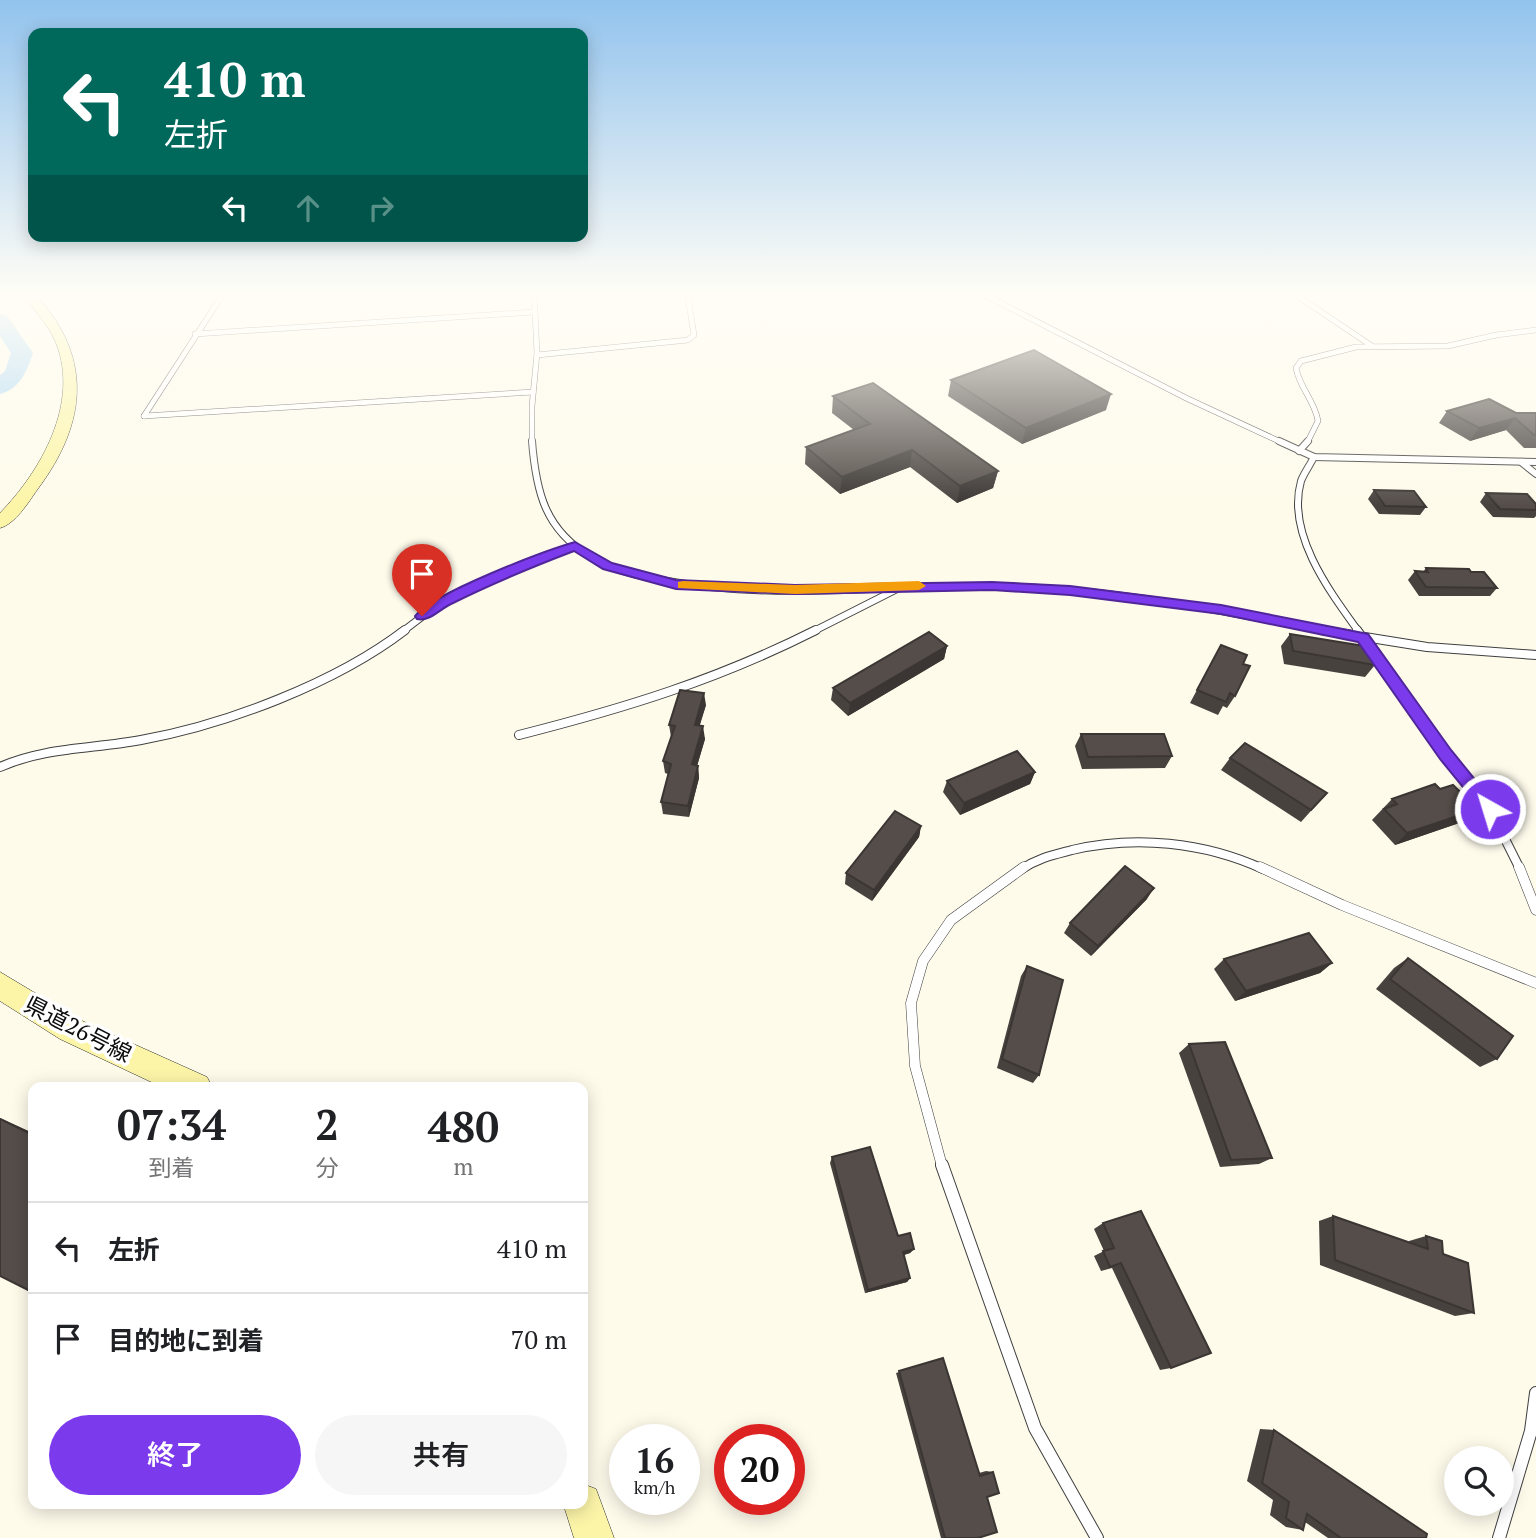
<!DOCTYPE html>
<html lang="ja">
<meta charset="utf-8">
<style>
body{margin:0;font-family:"PT Serif","Noto Sans JP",serif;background:#f6f6f6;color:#202124;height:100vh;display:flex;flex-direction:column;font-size:26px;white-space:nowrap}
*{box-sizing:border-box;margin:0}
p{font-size:23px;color:#757577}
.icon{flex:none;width:38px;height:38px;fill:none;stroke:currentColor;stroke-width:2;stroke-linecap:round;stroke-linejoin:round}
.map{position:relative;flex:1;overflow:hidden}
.side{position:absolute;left:28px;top:1082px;width:560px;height:427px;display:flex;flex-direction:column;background:#fff;border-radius:14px;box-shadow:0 4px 18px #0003}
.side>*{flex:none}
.banner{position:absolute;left:28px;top:28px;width:560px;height:214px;border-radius:14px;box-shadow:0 4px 18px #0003;background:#00695c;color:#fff;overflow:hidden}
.controls{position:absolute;left:1444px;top:1446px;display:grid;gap:14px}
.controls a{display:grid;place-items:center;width:70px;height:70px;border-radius:50%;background:#fff;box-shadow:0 4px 18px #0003;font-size:35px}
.speed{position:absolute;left:609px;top:1424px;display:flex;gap:14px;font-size:35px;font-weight:700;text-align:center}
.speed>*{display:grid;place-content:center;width:91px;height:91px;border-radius:50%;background:#fff;box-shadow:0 4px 18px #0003;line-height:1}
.speed small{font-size:18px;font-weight:400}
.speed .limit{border:10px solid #d22;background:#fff;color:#111}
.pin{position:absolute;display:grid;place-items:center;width:60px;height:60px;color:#fff;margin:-72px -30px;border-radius:50% 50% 50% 0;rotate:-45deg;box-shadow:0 0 7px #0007}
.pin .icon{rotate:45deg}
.me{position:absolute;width:77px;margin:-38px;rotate:321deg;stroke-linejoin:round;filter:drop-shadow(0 0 5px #0008)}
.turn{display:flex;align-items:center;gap:24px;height:147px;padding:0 21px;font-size:32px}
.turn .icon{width:91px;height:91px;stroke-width:2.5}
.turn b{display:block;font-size:49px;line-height:60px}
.lanes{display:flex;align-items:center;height:66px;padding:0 21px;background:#0003;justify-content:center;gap:35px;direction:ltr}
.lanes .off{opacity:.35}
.eta{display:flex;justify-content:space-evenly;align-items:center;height:119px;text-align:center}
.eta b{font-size:42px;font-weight:600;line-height:49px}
.cta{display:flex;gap:14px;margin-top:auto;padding:14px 21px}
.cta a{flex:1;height:80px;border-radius:42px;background:#7c3aed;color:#fff;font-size:28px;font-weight:600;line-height:80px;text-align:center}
.cta a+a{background:#f6f6f6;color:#202124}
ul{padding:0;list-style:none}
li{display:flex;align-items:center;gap:21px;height:91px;padding:0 21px;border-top:2px solid #e0e0e0}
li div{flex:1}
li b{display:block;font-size:26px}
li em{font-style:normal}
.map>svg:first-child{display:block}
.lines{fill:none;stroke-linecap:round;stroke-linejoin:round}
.river{fill:#b2daf4;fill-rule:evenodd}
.lane-far4-casing{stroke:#3f3f3f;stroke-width:6}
.lane-far3-casing{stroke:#3f3f3f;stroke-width:8}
.lane-far2-casing{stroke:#3f3f3f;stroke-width:10}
.lane-far1-casing{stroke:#3f3f3f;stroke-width:11}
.lane-casing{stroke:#3f3f3f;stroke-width:14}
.secondary-casing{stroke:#2e2e2e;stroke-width:1}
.lane-far4{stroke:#fff;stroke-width:5}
.lane-far3{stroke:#fff;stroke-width:6}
.lane-far2{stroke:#fff;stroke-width:8}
.lane-far1{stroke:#fff;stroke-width:10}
.lane{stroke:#fff;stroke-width:12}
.secondary{fill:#fcf5a8;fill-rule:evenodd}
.wall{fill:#48423f}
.shaded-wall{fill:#3b3633}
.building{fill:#544d49;stroke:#3b3633;stroke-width:2}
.route{fill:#7c3aed;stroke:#51269a;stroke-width:2}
.slow{fill:#f59e0b}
.labels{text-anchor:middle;stroke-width:7;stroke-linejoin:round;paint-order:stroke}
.near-street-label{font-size:23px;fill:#0c0c0c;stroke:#fff}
</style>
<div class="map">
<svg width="1536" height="1538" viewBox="0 0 1536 1538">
<rect width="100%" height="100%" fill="#fefbeb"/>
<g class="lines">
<path class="river" d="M 0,314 L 7,316 L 33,353 C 27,371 20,389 0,394 L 0,375 L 5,371 L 11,353 L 0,336 Z"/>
<g class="lane-far4-casing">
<g id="lane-far4">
<polyline points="977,291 1186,398 1283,443"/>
<polyline points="1290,291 1372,346"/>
<polyline points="195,334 534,312"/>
<polyline points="537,355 688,340 694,335 687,291"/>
<polyline points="144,416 533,392"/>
<polyline points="144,416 225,291"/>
<polyline points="532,443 532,406 537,353 534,291"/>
<path d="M 1307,443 L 1318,421 C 1315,401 1299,387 1296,368 L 1301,361 L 1356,347 L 1448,346 L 1496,335 L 1536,330"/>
</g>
</g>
<g class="lane-far3-casing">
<g id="lane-far3">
<path d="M 532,441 C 536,492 545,530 591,557 C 613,570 642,577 667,581 C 784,602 903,582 1021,587 C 1126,592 1227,611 1330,632"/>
<polyline points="1279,441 1314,457 1536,462"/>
<polyline points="1299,451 1308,441"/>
<path d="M 1314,457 C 1310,465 1304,473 1301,481 C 1286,534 1330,592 1359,632"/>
<polyline points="1521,462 1536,474"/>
<polyline points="402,632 436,606 507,572 575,546"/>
<polyline points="812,632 897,589"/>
</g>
</g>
<g class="lane-far2-casing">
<g id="lane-far2">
<polyline points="1321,630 1427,647 1536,655"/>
<polyline points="1357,630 1438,743 1490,809 1520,869"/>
<path d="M 519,735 C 625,708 717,680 816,630"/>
<path d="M 0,767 C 45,747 93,749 141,740 C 225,725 336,683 405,630"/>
<path d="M 1022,869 C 1038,858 1053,855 1072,850 C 1135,835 1204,842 1263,869"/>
</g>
</g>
<g class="lane-far1-casing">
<g id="lane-far1">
<polyline points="1260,867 1342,905 1536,983"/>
<polyline points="1519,867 1536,910"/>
<polyline points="942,1166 915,1066 911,1003 923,961 951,920 1024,867"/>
</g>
</g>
<g class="lane-casing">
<g id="lane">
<polyline points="942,1165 1035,1428 1097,1538"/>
<polyline points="1499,1538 1531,1431 1536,1393"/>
</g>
</g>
<g class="secondary-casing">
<g id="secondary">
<path d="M 19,291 L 32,291 C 93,354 89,421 37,490 C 28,503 15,524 0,528 L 0,513 C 41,471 80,403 56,343 C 47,321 32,309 19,291 Z"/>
<polygon points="0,972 80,1020 207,1077 212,1087 162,1087 60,1039 0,1001"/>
<polygon points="583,1484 596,1489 614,1538 574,1538 563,1503 583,1503"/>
</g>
</g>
<use href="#lane-far4" class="lane-far4"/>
<use href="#lane-far3" class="lane-far3"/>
<use href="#lane-far2" class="lane-far2"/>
<use href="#lane-far1" class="lane-far1"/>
<use href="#lane" class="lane"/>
<use href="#secondary" class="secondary"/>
</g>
<g class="wall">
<polygon points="951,380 1106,410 1022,444 948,396"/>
<polygon points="833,396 998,471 993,488 957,503 910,467 840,494 805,464 806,447 854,430 832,413"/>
<polygon points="1447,411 1536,413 1536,448 1524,448 1506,430 1470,441 1439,423"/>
<polygon points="1374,490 1426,507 1420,515 1379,514 1368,499"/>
<polygon points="1486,493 1536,504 1536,516 1534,518 1493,517 1480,502"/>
<polygon points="1426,568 1471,572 1497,588 1490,596 1419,596 1408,580 1415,571 1423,572"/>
<polygon points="1290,634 1375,665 1365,677 1284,664 1281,646"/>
<polygon points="1221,645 1243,664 1235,696 1227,708 1223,706 1218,715 1190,703"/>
<polygon points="947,646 944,659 848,716 831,700 833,688"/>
<polygon points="706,705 699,726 705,739 697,766 698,766 699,778 689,817 663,814 661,802 668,774 665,773 663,761 671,737 669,725"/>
<polygon points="1081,734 1172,756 1165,768 1082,769 1075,746"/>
<polygon points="1230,758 1327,793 1301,822 1221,770"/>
<polygon points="1035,772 1030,784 960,815 943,792 947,781"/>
<polygon points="1392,799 1465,821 1395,845 1372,820"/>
<polygon points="921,826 919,837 872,901 845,884 846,873"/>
<polygon points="1147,899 1091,956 1064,933 1070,923"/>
<polygon points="1408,958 1497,1059 1480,1067 1376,989 1394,968"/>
<polygon points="1224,959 1332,963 1320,973 1235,1001 1214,969"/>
<polygon points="1027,966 1039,1075 1033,1083 997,1068 1021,976"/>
<polygon points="1189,1044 1272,1158 1259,1164 1220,1167 1179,1053"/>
<polygon points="832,1157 898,1236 914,1249 910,1253 904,1255 910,1278 907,1282 865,1293 830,1163"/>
<polygon points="1333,1216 1409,1242 1409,1241 1426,1236 1443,1254 1474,1313 1455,1316 1320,1265 1319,1221"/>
<polygon points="1103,1223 1171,1368 1160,1370 1112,1268 1101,1271 1094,1256 1104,1251 1094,1229"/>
<polygon points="943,1358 979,1473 986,1471 993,1472 987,1497 978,1538 941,1538 896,1373"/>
<polygon points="1260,1429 1274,1430 1426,1538 1328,1538 1305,1522 1303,1530 1286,1527 1270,1515 1273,1500 1247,1481"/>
</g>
<g class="shaded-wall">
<polygon points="1111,394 1106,410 1022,444 1026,428"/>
<polygon points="1515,418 1506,430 1470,441 1479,428"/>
<polygon points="912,450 910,467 840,494 842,477"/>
<polygon points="998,471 993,488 957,503 960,486"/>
<polygon points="947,646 944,659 848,716 850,703"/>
<polygon points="704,693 706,705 696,738 695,725"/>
<polygon points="703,726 705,739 694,776 692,764"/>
<polygon points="698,766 699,778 689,817 688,806"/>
<polygon points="1035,772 1030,784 960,815 964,803"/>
<polygon points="1478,809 1465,821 1395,845 1407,833"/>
<polygon points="921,826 919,837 872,901 874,890"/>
<polygon points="1154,888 1147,899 1091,956 1098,946"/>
<polygon points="1332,963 1320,973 1235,1001 1246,991"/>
<polygon points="0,1118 33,1133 33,1135 0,1119"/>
<polygon points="914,1249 910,1253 900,1256 903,1252"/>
<polygon points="910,1278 907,1282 865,1293 868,1290"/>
</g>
<g class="building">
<polygon points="1034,350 1111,394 1026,428 951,380"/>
<polygon points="873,383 998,471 960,486 912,450 842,477 806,447 870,424 833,396"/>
<polygon points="1489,399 1516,413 1536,413 1536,435 1534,435 1515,418 1479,428 1447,411"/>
<polygon points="1374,490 1414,491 1426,507 1385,506"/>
<polygon points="1486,493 1527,494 1536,504 1536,510 1500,509"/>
<polygon points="1426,568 1469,569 1471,572 1484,572 1497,588 1426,587 1415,571 1428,572"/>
<polygon points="929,632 947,646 850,703 833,688"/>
<polygon points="1290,634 1370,647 1375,665 1293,651"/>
<polygon points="1221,645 1247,655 1243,664 1250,666 1235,696 1230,693 1226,702 1197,690"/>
<polygon points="680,690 704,693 695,725 703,726 692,764 698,766 688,806 661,802 671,764 663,761 675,726 669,725"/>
<polygon points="1081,734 1164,734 1172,756 1088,757"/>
<polygon points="1245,743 1327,793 1311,810 1230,758"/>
<polygon points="1017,751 1035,772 964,803 947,781"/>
<polygon points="1435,784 1440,789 1453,785 1478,809 1407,833 1384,809 1397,804 1392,799"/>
<polygon points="895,811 921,826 874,890 846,873"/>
<polygon points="1125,866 1154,888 1098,946 1070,923"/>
<polygon points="1309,933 1332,963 1246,991 1224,959"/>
<polygon points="1408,958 1513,1036 1497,1059 1390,979"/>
<polygon points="1027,966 1063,980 1039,1075 1002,1059"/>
<polygon points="1225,1042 1272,1158 1231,1160 1189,1044"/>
<polygon points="0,1119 33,1135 33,1175 30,1179 33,1181 33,1284 28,1290 0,1276"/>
<polygon points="870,1147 898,1236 910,1233 914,1249 903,1252 910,1278 868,1290 832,1157"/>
<polygon points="1141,1211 1211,1353 1171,1368 1121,1263 1110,1267 1103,1251 1114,1248 1103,1223"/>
<polygon points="1333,1216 1428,1249 1426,1236 1442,1241 1443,1254 1468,1263 1474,1313 1335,1260"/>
<polygon points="943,1358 980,1476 993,1472 999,1493 987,1497 997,1532 978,1538 945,1538 899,1371"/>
<polygon points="1274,1430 1427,1534 1426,1538 1341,1538 1307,1514 1303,1530 1286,1518 1289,1502 1262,1483"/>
</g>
<linearGradient id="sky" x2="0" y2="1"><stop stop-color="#92c3ed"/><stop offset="0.58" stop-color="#fffdf6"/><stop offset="1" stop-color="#fffdf6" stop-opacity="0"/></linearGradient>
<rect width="1536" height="506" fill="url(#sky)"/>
<path class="route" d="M 575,542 L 612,563 L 676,580 L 795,585 L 992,582 L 1070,586 L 1221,605 L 1368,634 L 1451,750 L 1499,809 L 1496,814 L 1485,814 L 1440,759 L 1358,642 L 1221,614 L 1070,595 L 992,590 L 795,594 L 676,589 L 603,569 L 574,551 C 532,567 491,584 451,604 C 440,609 429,622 417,619 L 415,616 C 433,593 544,551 575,542 Z"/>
<polygon class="slow" points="683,581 795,585 919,581 926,586 919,590 795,594 678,588 678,582"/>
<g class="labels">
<g class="near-street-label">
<text transform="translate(78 1029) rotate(27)" y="8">県道26号線</text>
</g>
</g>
</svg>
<div class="controls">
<a><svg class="icon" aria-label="search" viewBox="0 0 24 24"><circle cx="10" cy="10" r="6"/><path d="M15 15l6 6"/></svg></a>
</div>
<div class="speed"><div>16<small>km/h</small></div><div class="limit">20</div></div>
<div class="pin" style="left:422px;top:616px;background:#d93025"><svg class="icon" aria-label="arrive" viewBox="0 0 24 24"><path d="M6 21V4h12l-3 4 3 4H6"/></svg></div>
<svg class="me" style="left:1490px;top:809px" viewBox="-20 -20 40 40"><circle r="17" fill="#7c3aed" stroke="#fff" stroke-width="3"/><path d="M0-11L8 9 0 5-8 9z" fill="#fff"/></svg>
<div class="banner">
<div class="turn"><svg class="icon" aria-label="left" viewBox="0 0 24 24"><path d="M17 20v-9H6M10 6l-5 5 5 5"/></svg><div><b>410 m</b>左折</div></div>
<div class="lanes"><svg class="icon" aria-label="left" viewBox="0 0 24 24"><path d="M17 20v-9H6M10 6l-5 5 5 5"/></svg><svg class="icon off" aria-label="ahead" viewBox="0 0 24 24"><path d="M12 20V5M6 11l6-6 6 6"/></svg><svg class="icon off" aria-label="right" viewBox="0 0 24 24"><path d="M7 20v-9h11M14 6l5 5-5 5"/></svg></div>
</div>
<section class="side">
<div class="eta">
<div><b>07:34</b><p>到着</p></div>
<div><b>2</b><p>分</p></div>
<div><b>480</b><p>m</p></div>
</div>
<ul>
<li><svg class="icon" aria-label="left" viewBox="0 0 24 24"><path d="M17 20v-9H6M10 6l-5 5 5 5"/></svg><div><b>左折</b></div><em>410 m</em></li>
<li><svg class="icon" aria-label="arrive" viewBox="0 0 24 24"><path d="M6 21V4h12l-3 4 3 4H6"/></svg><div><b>目的地に到着</b></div><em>70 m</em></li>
</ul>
<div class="cta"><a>終了</a><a>共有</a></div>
</section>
</div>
